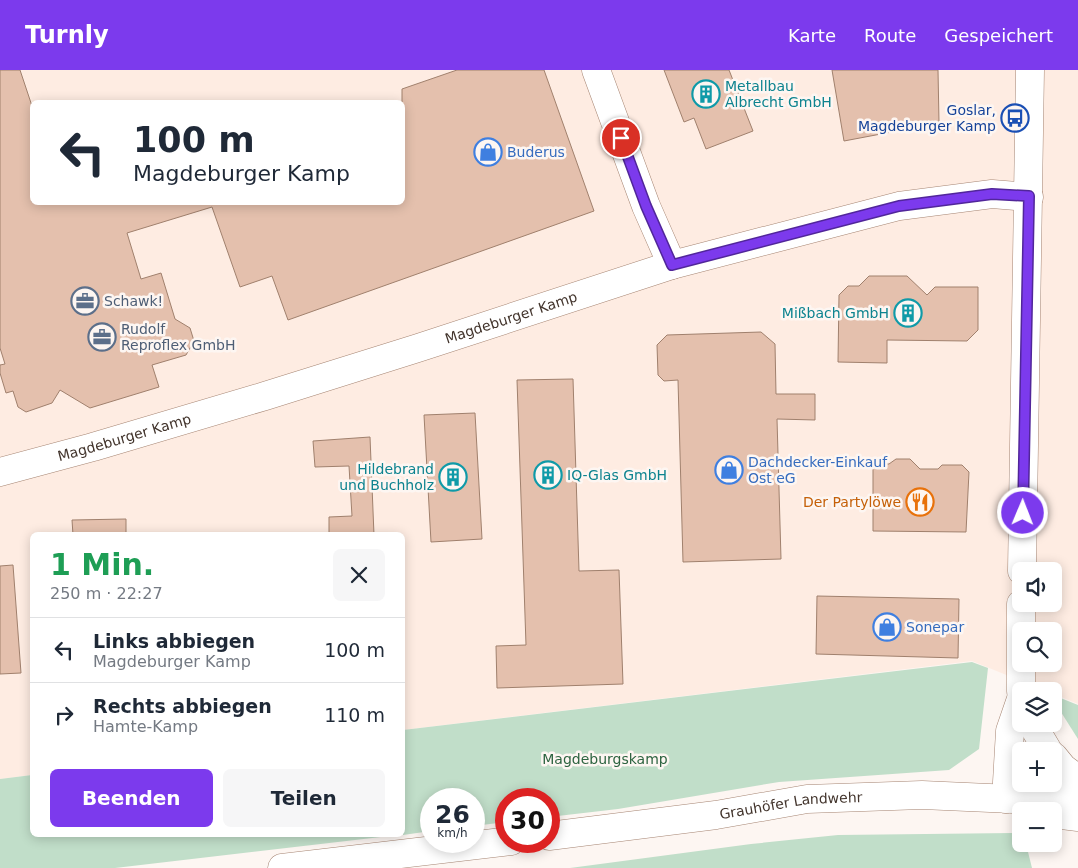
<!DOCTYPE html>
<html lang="de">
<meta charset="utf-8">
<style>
body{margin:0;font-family:"DejaVu Sans",sans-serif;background:#f6f6f7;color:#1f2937;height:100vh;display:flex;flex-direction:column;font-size:19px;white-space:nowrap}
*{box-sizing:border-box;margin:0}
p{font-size:16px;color:#747a83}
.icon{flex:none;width:28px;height:28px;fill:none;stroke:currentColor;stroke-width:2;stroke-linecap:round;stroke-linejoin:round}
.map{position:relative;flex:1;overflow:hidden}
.drawer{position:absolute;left:30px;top:462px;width:375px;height:305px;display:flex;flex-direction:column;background:#fff;border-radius:8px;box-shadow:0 2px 12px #0003}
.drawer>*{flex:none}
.banner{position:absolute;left:30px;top:30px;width:375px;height:105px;border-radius:8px;box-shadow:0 2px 12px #0003;background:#fff;color:#1f2937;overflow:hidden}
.tools{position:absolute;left:1012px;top:492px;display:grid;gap:10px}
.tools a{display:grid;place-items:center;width:50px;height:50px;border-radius:8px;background:#fff;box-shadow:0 2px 12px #0003;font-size:25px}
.speed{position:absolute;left:420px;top:718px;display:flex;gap:10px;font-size:25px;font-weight:700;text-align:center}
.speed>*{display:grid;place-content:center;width:65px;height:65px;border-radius:50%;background:#fff;box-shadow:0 2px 12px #0003;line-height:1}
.speed small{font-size:12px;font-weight:400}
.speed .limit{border:8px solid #d22;background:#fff;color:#111}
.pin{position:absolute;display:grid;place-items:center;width:42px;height:42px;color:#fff;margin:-21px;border:2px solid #fff;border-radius:50%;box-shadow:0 1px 5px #0007}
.me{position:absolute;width:55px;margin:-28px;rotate:1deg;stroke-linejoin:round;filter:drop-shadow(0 0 4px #0008)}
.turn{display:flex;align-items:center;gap:18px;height:105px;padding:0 20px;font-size:22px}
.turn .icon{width:65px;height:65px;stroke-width:2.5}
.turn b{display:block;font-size:35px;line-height:42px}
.round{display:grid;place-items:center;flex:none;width:52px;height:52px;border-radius:8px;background:#f6f6f7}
.overview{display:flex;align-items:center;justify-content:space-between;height:85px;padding:0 20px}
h1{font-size:30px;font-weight:800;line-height:38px;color:#1e9e55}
.button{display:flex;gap:10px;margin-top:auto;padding:10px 20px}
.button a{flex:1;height:58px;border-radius:8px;background:#7c3aed;color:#fff;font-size:20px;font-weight:800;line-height:58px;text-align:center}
.button a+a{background:#f6f6f7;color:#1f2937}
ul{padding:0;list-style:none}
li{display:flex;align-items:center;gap:15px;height:65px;padding:0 20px;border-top:1px solid #e0e1e3}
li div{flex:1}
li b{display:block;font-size:19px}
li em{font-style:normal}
header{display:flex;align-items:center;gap:30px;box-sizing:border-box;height:70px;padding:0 25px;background:#7c3aed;color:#fff}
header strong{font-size:24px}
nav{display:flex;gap:28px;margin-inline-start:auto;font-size:18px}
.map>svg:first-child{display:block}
.built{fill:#feece2;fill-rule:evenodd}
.green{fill:#c1dec9}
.building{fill:#e4c0ad;stroke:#a0806d}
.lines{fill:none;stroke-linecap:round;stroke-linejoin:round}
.minor-casing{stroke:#a68573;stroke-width:29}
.minor{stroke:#fff;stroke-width:28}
.route-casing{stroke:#51269a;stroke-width:12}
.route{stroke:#7c3aed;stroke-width:9}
.labels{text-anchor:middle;stroke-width:5;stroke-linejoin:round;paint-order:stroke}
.culture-label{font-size:14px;fill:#0d838f;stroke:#fdf6f2;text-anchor:start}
.transit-label{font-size:14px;fill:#164399;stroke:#fdf6f2;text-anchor:end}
.shop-label{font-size:14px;fill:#366cbe;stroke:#fdf6f2;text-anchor:start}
.service-label{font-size:14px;fill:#4e5e75;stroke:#fdf6f2;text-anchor:start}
.street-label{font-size:14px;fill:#42342c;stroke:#fdf6f2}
.food-label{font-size:14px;fill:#c56008;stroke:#fdf6f2;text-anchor:end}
.park-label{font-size:14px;fill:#2d6440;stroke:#fdf6f2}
</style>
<header>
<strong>Turnly</strong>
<nav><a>Karte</a><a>Route</a><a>Gespeichert</a></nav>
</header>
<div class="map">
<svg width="1078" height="798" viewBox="0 0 1078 798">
<rect width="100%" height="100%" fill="#fdf6f2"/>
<path class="built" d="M 0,0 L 1078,0 L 1078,634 L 1054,624 L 1054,621 L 1046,621 L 972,591 L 403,660 L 402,465 L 32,465 L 32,705 L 0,709 ZM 32,32 L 402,32 L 402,132 L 32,132 ZM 1021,501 L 1054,501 L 1054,534 L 1021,534 ZM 1021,561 L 1054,561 L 1054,594 L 1021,594 Z"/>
<g class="green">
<polygon points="972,592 988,598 979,679 949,700 779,712 618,739 549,747 549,729 506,729 506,752 474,756 474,729 431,729 431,761 403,765 403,660"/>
<polygon points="1058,627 1078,635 1078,669 1059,639"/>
<polygon points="32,705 32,765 398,765 115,798 0,798 0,709"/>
<polygon points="1013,763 1021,768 1021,774 1026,774 1032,798 570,798 751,774 838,765"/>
</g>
<g class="building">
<polygon points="0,0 20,0 32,36 32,132 402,132 402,19 457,0 544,0 594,141 288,250 272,206 240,217 212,137 127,163 141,209 161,203 175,249 190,258 194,271 186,285 152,295 159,317 90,338 60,320 52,333 26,342 18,337 13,321 6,323 0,303 0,295 5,294 0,278"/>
<polygon points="664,0 729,0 753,61 706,79 694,48 684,52"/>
<polygon points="832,0 938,0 939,53 844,71"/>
<polygon points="869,206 907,206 927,225 935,217 978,217 978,260 967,271 887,270 887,293 838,292 839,225 848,216 859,216"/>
<polygon points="761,262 775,274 776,324 815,324 815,350 777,349 781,489 683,492 678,310 664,311 658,305 657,275 667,265"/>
<polygon points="573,309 579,501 619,500 623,614 497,618 496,576 526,575 517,310"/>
<polygon points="475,343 482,469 431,472 424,345"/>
<polygon points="370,367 374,465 329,465 329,447 352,446 349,396 315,397 313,371"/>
<polygon points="896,389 910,389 920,399 938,399 942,395 962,395 969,402 966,462 873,461 873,394 889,394"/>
<polygon points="126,449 126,465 73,465 72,450"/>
<polygon points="13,495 21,603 0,604 0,496"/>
<polygon points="817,526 959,529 958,588 816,584"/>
</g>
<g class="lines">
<g class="minor-casing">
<g id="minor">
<polyline points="596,0 646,136 672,195"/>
<path id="s1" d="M 0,402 L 93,377 L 265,326 L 418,278 L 672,195 L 899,136 L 992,124 L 1029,127"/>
<polyline points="1022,501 1030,0"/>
<polyline points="1021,534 1021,621"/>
<polyline points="1032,654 1048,681"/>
<polyline points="1054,687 1063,698 1078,709"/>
<polyline points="1006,729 1010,661 1021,629"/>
<polyline points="1054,744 1078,747"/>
<path id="s2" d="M 549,766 L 716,745 L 807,729 L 922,725 L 1033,730 L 1057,722 L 1078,726"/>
<polyline points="282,798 511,771"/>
</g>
</g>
<use href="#minor" class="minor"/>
</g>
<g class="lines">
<g class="route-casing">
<polyline id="route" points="621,68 646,136 672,195 899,136 992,124 1029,126 1023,443"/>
</g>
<use href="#route" class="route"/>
</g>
<defs>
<g id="building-ring" transform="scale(1.4375)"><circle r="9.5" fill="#fdf6f2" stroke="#0f9aa8" stroke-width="1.5"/><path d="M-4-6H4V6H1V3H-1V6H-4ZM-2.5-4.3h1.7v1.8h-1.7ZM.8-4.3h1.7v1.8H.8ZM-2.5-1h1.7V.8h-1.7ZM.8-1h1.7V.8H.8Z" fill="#0f9aa8"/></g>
<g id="bus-ring" transform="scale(1.4375)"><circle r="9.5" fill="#fdf6f2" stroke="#1a4fb4" stroke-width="1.5"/><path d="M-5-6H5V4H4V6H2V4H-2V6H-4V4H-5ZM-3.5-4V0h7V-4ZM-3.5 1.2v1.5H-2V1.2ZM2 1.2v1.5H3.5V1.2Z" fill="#1a4fb4"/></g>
<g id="shop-ring" transform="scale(1.4375)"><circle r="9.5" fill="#fdf6f2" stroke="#3f7fe0" stroke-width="1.5"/><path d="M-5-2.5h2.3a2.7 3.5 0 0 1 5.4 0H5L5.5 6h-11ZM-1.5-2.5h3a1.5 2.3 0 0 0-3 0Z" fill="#3f7fe0"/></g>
<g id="office-ring" transform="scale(1.4375)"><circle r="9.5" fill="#fdf6f2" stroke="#5c6f8a" stroke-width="1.5"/><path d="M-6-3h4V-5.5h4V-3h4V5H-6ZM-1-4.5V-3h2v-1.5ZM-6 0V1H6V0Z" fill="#5c6f8a"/></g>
<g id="restaurant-ring" transform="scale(1.4375)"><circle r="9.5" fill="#fdf6f2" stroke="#e8710a" stroke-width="1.5"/><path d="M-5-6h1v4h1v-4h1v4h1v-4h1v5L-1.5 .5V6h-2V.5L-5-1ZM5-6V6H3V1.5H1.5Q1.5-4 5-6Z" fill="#e8710a"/></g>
</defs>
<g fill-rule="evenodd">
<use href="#building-ring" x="706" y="24"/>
<use href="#bus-ring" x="1015" y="48"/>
<use href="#shop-ring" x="488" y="82"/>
<use href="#office-ring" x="85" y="231"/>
<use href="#building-ring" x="908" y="243"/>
<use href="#office-ring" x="102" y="267"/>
<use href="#shop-ring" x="729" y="400"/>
<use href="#building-ring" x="548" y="405"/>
<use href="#building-ring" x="453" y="407"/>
<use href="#restaurant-ring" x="920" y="432"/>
<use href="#shop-ring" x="887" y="557"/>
</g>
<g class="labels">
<g class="culture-label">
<text x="725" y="21">Metallbau<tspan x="725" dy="16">Albrecht GmbH</tspan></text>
<text x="889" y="248" text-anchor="end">Mißbach GmbH</text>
<text x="434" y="404" text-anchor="end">Hildebrand<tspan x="434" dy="16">und Buchholz</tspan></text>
<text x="567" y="410">IQ-Glas GmbH</text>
</g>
<g class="transit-label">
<text x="996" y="45">Goslar,<tspan x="996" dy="16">Magdeburger Kamp</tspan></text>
</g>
<g class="shop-label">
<text x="507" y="87">Buderus</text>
<text x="748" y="397">Dachdecker-Einkauf<tspan x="748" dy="16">Ost eG</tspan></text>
<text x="906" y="562">Sonepar</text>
</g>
<g class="service-label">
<text x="104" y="236">Schawk!</text>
<text x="121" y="264">Rudolf<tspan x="121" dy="16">Reproflex GmbH</tspan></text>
</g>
<g class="street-label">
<text dy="5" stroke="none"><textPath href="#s1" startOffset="534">Magdeburger Kamp</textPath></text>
<text dy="5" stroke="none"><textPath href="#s1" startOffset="129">Magdeburger Kamp</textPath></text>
<text dy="5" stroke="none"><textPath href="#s2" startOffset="244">Grauhöfer Landwehr</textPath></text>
</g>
<g class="food-label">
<text x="901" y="437">Der Partylöwe</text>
</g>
<g class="park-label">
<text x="605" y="694">Magdeburgskamp</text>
</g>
</g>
</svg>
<div class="tools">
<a><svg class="icon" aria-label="sound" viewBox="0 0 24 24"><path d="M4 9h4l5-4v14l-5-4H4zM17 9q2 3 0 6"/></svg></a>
<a><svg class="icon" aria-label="search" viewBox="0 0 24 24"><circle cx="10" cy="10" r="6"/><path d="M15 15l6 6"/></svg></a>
<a><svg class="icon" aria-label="layers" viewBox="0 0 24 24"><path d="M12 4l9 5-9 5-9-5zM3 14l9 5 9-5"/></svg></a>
<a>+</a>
<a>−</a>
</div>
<div class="speed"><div>26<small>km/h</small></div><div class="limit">30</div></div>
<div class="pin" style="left:621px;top:68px;background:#d93025"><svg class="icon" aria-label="arrive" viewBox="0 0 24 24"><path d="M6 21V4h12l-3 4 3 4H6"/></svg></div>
<svg class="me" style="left:1023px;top:443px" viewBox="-20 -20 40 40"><circle r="17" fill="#7c3aed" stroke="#fff" stroke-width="3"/><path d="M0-11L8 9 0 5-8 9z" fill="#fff"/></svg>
<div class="banner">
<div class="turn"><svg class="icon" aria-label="left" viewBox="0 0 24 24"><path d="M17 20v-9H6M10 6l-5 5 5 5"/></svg><div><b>100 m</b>Magdeburger Kamp</div></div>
</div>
<section class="drawer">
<div class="overview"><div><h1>1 Min.</h1><p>250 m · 22:27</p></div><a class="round"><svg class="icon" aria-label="close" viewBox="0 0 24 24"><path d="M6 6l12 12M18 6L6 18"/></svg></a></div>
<ul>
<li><svg class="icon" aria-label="left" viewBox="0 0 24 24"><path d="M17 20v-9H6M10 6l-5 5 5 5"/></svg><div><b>Links abbiegen</b><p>Magdeburger Kamp</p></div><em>100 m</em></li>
<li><svg class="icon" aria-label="right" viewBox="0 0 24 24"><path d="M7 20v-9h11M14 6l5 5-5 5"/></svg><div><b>Rechts abbiegen</b><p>Hamte-Kamp</p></div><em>110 m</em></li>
</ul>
<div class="button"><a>Beenden</a><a>Teilen</a></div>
</section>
</div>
